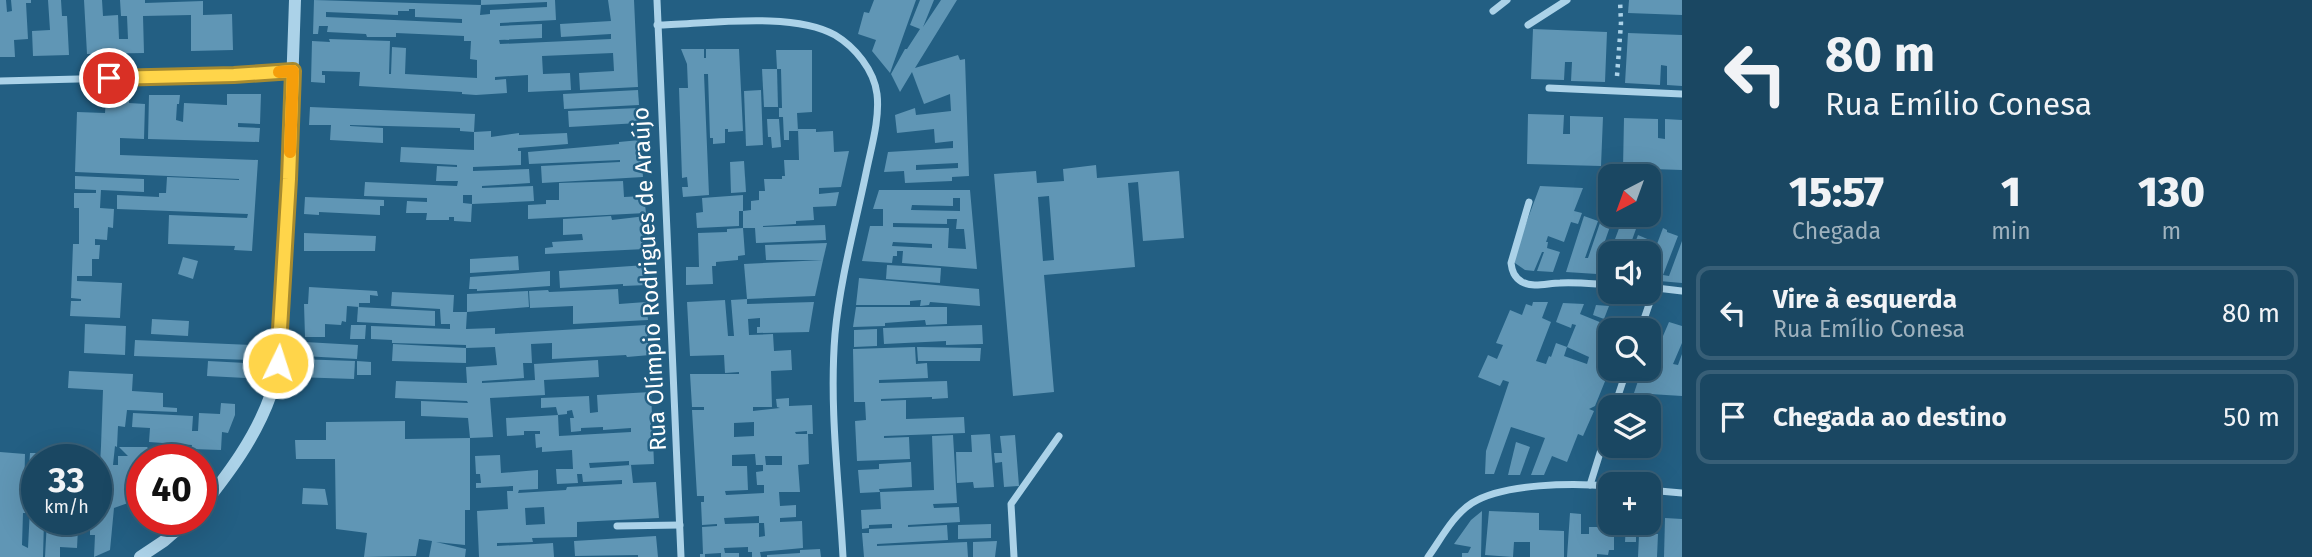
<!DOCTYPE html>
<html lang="pt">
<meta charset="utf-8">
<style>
body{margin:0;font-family:"Fira Sans",sans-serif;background:#234e68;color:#f1f3f6;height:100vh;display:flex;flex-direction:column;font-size:26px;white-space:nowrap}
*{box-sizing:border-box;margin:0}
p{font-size:23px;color:#9fb2be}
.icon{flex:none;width:38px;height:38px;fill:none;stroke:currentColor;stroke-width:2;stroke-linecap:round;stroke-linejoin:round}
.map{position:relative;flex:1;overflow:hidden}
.side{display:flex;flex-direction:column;background:#1a4762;width:630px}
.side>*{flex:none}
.top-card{background:#1a4762;color:#f1f3f6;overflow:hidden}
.needle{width:46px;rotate:221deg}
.buttons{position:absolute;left:1598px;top:164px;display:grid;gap:14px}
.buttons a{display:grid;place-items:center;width:63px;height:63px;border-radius:14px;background:#1a4762;box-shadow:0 7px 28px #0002,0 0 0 2px #385f77;font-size:35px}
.speed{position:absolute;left:21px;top:444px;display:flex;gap:14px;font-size:35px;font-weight:700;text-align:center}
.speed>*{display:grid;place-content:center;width:91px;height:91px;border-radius:50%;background:#1a4762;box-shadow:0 7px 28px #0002,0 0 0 2px #385f77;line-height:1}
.speed small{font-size:18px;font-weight:400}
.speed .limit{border:10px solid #d22;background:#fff;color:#111}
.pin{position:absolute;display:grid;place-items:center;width:60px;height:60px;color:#fff;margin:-30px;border:4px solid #fff;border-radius:50%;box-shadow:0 2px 7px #0007}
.me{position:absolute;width:77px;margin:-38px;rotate:4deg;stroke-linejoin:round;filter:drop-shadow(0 0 5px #0008)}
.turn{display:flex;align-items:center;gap:24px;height:147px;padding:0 28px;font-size:32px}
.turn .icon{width:91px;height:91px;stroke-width:2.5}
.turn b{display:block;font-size:49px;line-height:60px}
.eta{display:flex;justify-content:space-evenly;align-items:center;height:119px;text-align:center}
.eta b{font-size:42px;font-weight:800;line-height:49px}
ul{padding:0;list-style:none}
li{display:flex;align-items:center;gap:21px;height:94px;margin:0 14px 10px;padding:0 14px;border:4px solid #385f77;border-radius:14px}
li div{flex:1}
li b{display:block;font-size:26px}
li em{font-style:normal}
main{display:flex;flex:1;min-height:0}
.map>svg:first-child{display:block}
.building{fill:#6096b5;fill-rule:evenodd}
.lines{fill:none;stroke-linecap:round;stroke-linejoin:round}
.path{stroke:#abd2e8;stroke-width:4.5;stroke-dasharray:3.5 5;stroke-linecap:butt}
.minor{stroke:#abd2e8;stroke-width:7}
.tertiary{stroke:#abd2e8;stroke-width:12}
.route-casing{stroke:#a68a30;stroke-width:18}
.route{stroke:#ffd54a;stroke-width:12}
.slow{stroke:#f59e0b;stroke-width:12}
.labels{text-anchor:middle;stroke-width:5;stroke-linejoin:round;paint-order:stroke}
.street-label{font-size:23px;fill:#fff;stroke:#235f83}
</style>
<main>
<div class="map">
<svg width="1682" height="557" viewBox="0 0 1682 557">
<rect width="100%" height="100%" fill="#235f83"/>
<g class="building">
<polygon points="0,0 6,0 7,12 12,11 11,0 31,0 31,3 26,3 28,39 14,40 15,57 0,57"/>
<polygon points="48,0 61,0 62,16 67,16 69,55 33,56 32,31 50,30"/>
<polygon points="84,0 102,0 103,16 118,15 119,39 128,39 127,16 121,16 120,0 145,0 145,3 203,1 203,15 232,14 233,50 191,51 191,15 143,16 144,53 87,54"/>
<path d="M 314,0 L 481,5 L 480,15 L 490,14 L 490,10 L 547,7 L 547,2 L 481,5 L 481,0 L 555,0 L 556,20 L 500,23 L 500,26 L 542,24 L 542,38 L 499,40 L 500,44 L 611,39 L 611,34 L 561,37 L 560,24 L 611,21 L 608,0 L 634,0 L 638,87 L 580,90 L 579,73 L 614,71 L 613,53 L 542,56 L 543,74 L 570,73 L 571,90 L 528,92 L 528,75 L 495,77 L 495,80 L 506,79 L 507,93 L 476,95 L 462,94 L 462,92 L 359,86 L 360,72 L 322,71 L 322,75 L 325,75 L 325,83 L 311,82 L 312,41 L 330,42 L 329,39 L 390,41 L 389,74 L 391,74 L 392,47 L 406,48 L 405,74 L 477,78 L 477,60 L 470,59 L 471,41 L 464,41 L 464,36 L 396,33 L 396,37 L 367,37 L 366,34 L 327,32 L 328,26 L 319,26 L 318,34 L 313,34 ZM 409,9 L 415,9 L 415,17 L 462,19 L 462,23 L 326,17 L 326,12 L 398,15 L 398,11 L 409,11 Z"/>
<polygon points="874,0 916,0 890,73 872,51 876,40 858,34 864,12 869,13"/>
<path d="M 920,0 L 934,0 L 923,27 L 941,0 L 957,0 L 915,68 L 958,55 L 960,60 L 965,59 L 969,176 L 952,177 L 952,181 L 905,183 L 904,171 L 884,172 L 888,152 L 953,148 L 953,141 L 935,143 L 934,129 L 897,133 L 895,115 L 915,108 L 916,115 L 951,111 L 950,94 L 924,104 L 912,72 L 900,92 L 891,74 L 905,49 L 907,49 L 920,29 L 910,25 ZM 958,163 L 958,168 L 916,170 L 916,165 Z"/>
<polygon points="1629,0 1682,0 1682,15 1628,13"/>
<polygon points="1533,29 1607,32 1605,82 1571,81 1572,62 1565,62 1564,80 1531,79"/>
<polygon points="1628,33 1682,35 1682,86 1667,85 1667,66 1661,65 1660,85 1625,83"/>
<polygon points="681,49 704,49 704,58 706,58 706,49 739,49 743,131 728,132 728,129 725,129 725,143 713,144 713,138 710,138 708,74 704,74 709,195 683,197 682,187 688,187 687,177 682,178 679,88 688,88 687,64"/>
<polygon points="776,50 812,50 812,112 797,113 798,131 789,131 789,140 784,140 783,117 779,117 779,108 782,108 781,69 777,69"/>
<polygon points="762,69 777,69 778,107 764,107"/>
<polygon points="638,90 639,105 564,109 563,94"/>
<polygon points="761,90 763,145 746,146 744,91"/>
<polygon points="227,94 261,94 260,124 238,123 238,127 260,128 259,142 148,139 149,95 180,95 179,104 177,104 176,120 183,122 184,103 227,105"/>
<polygon points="129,97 129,103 145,104 144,139 120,138 120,155 258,160 252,251 234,250 235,246 168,244 169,215 247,218 248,214 117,209 117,195 159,197 159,193 166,193 167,177 239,180 239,179 75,172 77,112 105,113 106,99"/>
<polygon points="310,107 475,114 474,132 491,131 491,137 519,133 519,135 567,133 568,144 518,148 518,151 521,151 521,165 473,167 473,171 529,169 530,183 482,186 482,188 533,186 534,201 472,204 472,195 463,195 463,203 472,204 471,222 454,221 454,217 449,217 449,220 426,220 427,213 406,213 407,201 427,202 427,198 364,196 365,182 457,186 458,181 436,181 437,166 457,167 457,165 400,162 401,147 474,150 474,132 460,131 460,128 350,125 350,126 383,128 383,143 330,140 331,125 309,125"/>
<polygon points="639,108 639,123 569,127 568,111"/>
<polygon points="1528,114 1564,115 1563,134 1570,134 1570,116 1603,117 1601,166 1527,164"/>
<polygon points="1624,118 1658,119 1658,138 1665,139 1665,119 1682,120 1682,170 1623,168"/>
<polygon points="767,119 779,119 781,147 772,148 771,137 768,137"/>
<polygon points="798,129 816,129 816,132 833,131 834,152 849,151 841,187 819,188 819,194 839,192 836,206 813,207 814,220 796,221 796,224 763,226 763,227 825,225 826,240 756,243 755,228 743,228 743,211 751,210 751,201 759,200 759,191 765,191 764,179 782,179 782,176 785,176 784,160 799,160"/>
<polygon points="640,140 643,177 542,183 541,166 620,162 620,160 529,164 528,152 619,144 619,142"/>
<polygon points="744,161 746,192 731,193 730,162"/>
<path d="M 1096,165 L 1097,178 L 1179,171 L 1184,238 L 1143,241 L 1138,182 L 1128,183 L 1135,267 L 1044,275 L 1054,392 L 1013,396 L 994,174 L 1036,171 L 1037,183 L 1064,181 L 1063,169 ZM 1049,196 L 1054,260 L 1043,261 L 1038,197 Z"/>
<polygon points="75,176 144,179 144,192 101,190 100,208 114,209 113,228 108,227 107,240 95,239 95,245 100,245 99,259 92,259 92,276 77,276 77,281 122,283 120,318 70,316 71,301 81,301 81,299 71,298 73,244 79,244 79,208 74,208 74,193 96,193 96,190 75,189"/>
<polygon points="623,181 624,197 644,196 646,213 528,219 528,205 546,204 546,200 559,200 559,183"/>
<polygon points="1540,186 1583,188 1574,211 1582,213 1578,224 1571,222 1564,242 1548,236 1546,242 1548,242 1547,248 1560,252 1553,272 1537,271 1544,252 1542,252 1534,271 1525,270 1512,261"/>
<path d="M 879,190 L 970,190 L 977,269 L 902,263 L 903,251 L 897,251 L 897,256 L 893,256 L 892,263 L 862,261 L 870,226 L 883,226 L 883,209 L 873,209 ZM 953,198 L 960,198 L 960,211 L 911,210 L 912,205 L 953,206 ZM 947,219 L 957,219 L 956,229 L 964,229 L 966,249 L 948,248 L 949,228 L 893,227 L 893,223 L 947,224 ZM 893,242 L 932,244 L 932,248 L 892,246 Z"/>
<polygon points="743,195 743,211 739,211 739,226 697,228 696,213 703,212 702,198"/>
<polygon points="305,197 384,200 384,206 380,206 380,215 319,212 319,215 304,214"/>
<polygon points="1603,214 1613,218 1598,261 1601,262 1597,274 1566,272 1584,216 1598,221 1585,258 1588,258"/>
<polygon points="1624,215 1641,215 1627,254 1610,254 1610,275 1602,274"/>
<polygon points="611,216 612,220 646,216 645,249 545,254 545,248 553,247 552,242 583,240 582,234 563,235 563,219"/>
<polygon points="743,228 745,255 738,256 738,260 716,262 716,266 712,266 713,284 686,285 686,267 699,267 698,233 727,232 727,229"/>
<polygon points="1663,228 1667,230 1667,232 1678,236 1663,275 1669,276 1682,241 1682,283 1648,280 1648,268"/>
<polygon points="304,233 376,236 375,251 304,251"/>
<polygon points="1638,235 1652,241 1648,254 1631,254"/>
<polygon points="827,243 823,260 766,260 765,245"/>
<polygon points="518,256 519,270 470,273 470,259"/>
<polygon points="183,257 198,261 193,279 178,274"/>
<polygon points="823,260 815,296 747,299 744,264"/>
<polygon points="646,265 647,285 623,286 623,284 560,288 559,271"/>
<polygon points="887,265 941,268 940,283 886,279"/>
<polygon points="550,271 550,286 477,291 477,289 469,289 470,277"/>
<polygon points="859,278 979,289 980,306 930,302 929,305 920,306 921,300 910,301 910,305 856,305"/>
<polygon points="309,287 377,291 378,296 370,295 370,303 359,303 359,307 347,306 346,322 342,321 341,325 325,324 325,337 305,337 304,304 308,304"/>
<polygon points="618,289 619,304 646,302 648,320 573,324 573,306 530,308 529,291 548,290 549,292"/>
<polygon points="528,291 529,307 467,312 467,294"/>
<polygon points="392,292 454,295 453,312 467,312 466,329 495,328 495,334 646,325 650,355 627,357 626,355 552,359 552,343 531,344 532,363 523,363 524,378 482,381 482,383 535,380 534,364 598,360 599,377 544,380 545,395 490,398 493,437 470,438 468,418 421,416 421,401 468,403 467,401 395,398 396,381 467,383 466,367 497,365 495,347 466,348 466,363 392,361 393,344 466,348 466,345 392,343 392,340 371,339 371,326 450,329 450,324 441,324 440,309 391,306"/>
<path d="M 747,299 L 747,304 L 814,302 L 809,332 L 757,333 L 757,327 L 760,327 L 760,318 L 748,319 L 749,335 L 773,334 L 774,351 L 791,350 L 792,370 L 771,371 L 772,407 L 753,407 L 753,411 L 780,408 L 777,407 L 776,399 L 789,398 L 789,406 L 812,405 L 813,434 L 807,434 L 807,431 L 795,432 L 796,434 L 808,434 L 809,464 L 798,465 L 800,492 L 779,492 L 780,506 L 796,505 L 796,517 L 780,518 L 780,522 L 802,521 L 803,548 L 760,552 L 761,557 L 752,557 L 752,552 L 748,552 L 748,547 L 724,548 L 725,553 L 739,553 L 739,557 L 721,557 L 721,553 L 705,554 L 705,557 L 700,557 L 700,554 L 703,554 L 702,527 L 717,526 L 717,524 L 702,525 L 701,502 L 704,502 L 704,496 L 697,496 L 692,410 L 704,410 L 704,407 L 692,407 L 690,374 L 739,374 L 739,372 L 725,373 L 724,355 L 690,356 L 687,302 L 725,300 L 728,336 L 734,336 L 731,300 ZM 754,422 L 754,436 L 734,437 L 734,423 ZM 755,454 L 756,465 L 763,465 L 763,471 L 756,472 L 757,485 L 764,485 L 764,493 L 726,495 L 725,491 L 748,490 L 747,466 L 732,466 L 732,455 ZM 765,456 L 782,456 L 782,465 L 766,465 ZM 759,516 L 759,523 L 764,523 L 765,536 L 759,537 L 759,523 L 725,524 L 724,518 Z"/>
<path d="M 1533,302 L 1548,302 L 1542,318 L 1551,322 L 1536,361 L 1546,364 L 1549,356 L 1551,357 L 1556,343 L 1567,347 L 1576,325 L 1572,324 L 1571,328 L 1556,322 L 1563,303 L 1584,304 L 1580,314 L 1602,323 L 1603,320 L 1618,326 L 1616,331 L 1610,331 L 1610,346 L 1606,357 L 1602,356 L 1600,361 L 1610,365 L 1610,369 L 1595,406 L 1589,409 L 1594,411 L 1583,436 L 1578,434 L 1567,462 L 1552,456 L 1544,475 L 1531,475 L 1545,438 L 1511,427 L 1494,474 L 1485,474 L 1486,451 L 1509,382 L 1503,380 L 1500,386 L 1478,377 L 1488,355 L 1497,359 L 1503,345 L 1496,343 L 1510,310 L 1522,315 L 1526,304 L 1532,306 ZM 1567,347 L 1589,357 L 1587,364 L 1564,356 Z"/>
<polygon points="1596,305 1609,306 1604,319 1593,315"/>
<polygon points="358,307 435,311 435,326 357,322"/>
<polygon points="856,307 947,307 947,324 926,325 925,320 885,323 885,326 853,327"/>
<polygon points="152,319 189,321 188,336 151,334"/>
<polygon points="1669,322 1682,326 1682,343 1673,364 1678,365 1682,354 1682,396 1634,393 1639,378 1649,381 1658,354 1649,350 1656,333 1663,336"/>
<polygon points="85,324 126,326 125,355 84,353"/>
<polygon points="351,325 366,325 365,339 350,339"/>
<polygon points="982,325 983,344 946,345 946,341 884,344 883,328"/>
<polygon points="877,329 877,346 854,347 854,330"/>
<polygon points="135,340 252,345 251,360 134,356"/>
<polygon points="305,342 358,345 357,359 303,356"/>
<polygon points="915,347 916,364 927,363 928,378 879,380 879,383 947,381 948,398 932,399 932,397 881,399 881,401 906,400 906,419 964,417 965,433 884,436 884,438 909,437 910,459 857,461 855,421 866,420 865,402 854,402 853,349"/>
<polygon points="917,347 981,348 980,361 918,361"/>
<polygon points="297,359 355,361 354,379 295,377"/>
<polygon points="208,361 246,363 246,378 207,376"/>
<polygon points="357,361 371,362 371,375 357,375"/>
<polygon points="69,371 133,374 132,391 163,393 163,407 177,408 177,412 127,410 125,427 118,426 117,447 115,446 113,465 118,465 118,456 128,456 119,447 147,447 154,455 162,448 173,448 184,460 142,460 142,498 114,508 110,550 94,557 95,535 90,535 90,529 78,528 77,548 60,547 60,557 45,557 47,520 96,520 96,483 99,484 101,446 103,390 68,388"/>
<path d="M 651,392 L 654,464 L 629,465 L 629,461 L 589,463 L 590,468 L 631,465 L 633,483 L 656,482 L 659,518 L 577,522 L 577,537 L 532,538 L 533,542 L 497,543 L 497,546 L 553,543 L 554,557 L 479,557 L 477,511 L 508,509 L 507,491 L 513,491 L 513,486 L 476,488 L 476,483 L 481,483 L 480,474 L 476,474 L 475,456 L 500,455 L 501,473 L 538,470 L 538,489 L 519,490 L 518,493 L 566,490 L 567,487 L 622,484 L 622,480 L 583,482 L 582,474 L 577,474 L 578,483 L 557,484 L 556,469 L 573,469 L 572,450 L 542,452 L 542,447 L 536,448 L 535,434 L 540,434 L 540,431 L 524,431 L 524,435 L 507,436 L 506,418 L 558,415 L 556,407 L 541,408 L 541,398 L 589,396 L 590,413 L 598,412 L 597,395 ZM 572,410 L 574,418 L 570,418 L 571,432 L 581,431 L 581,428 L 603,427 L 603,430 L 631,428 L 631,432 L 559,436 L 558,415 L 567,414 L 567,411 ZM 544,507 L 545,524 L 526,525 L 525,508 Z"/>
<polygon points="221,403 235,404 235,415 228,433 222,432 221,450 191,449 192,445 149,442 150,428 132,427 133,413 193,416 192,431 198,431 199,413 220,414"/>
<polygon points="405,421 405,439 470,438 470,510 465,510 465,545 436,542 466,549 465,557 429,557 432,541 419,539 416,556 364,557 367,533 336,529 335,459 296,459 295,440 326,440 326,422"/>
<polygon points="990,434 994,487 974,488 973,482 957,483 956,452 972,452 971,435"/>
<polygon points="953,435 957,503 933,504 934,508 959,507 960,522 908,525 908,527 947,525 948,540 877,544 877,546 967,542 968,557 864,557 862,533 869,533 869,529 892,528 892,524 869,525 869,528 862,529 861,510 881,509 880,492 934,490 932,436"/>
<polygon points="1015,435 1019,486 1004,487 1002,462 995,463 994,453 1002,453 1000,436"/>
<polygon points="1516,442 1530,447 1520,475 1508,475"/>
<polygon points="65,450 83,451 82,460 64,460"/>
<polygon points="0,452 25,454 24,496 28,496 27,513 23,513 22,545 28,548 32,468 29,468 30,453 47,453 47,460 37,460 37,520 44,520 43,557 0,557"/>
<polygon points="911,462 912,487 879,489 880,492 860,493 858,470 879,469 879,464"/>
<polygon points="303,488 325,489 328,505 302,504"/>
<polygon points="1482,511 1481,557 1462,557 1462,553 1468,553 1471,547 1454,544 1471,520"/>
<polygon points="1489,511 1539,513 1539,530 1564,531 1564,557 1530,557 1530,542 1514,542 1513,557 1485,555"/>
<polygon points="1570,513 1581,514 1581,534 1589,534 1589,527 1614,527 1614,550 1609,550 1608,555 1597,554 1597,557 1567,557"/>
<polygon points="1665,518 1682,519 1682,557 1664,557"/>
<polygon points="1626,523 1639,524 1639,534 1658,534 1657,557 1638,557 1639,535 1636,535 1636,542 1625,542"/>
<polygon points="991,524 991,538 958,539 958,525"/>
<polygon points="656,536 658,557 638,557 638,555 575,556 574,541"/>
<polygon points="997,541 995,557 973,557 973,542"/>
<polygon points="820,549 821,557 767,557 767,555 800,553 800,550"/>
</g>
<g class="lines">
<polyline class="path" points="1617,76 1621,23 1620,0"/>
<g class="minor">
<polyline points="657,0 681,557"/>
<polyline points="1493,11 1507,0"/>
<path d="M 657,25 C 705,24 793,11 835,35 C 855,47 874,70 877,94 C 880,119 871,148 866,173 C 855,226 840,280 835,334 C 829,408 839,483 843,557"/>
<polyline points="1528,25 1567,0"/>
<polyline points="0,81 234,75 293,71"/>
<polyline points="1549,88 1682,94"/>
<path d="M 1529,202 L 1511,263 C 1512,271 1514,277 1522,282 C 1533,288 1548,283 1560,283 C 1577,282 1593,284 1610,285"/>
<polyline points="1648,287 1682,291"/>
<polyline points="1640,331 1655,287"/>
<polyline points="1614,408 1627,369"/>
<polyline points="1590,485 1610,421"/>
<polyline points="1648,490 1682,493"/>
<polyline points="617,526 680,525"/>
<polyline points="1014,557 1011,504 1059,436"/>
<path d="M 1428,557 C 1441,539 1453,515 1472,503 C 1504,483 1573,483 1610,486"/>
</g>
<g class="tertiary">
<path d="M 201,508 C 229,473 256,437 271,394 C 284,357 281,312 284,272 C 289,182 292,91 295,0"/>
<polyline points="140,557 164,541 188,520"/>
</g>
</g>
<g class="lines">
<g class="route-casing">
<polyline id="route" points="109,78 234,75 293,71 289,179 278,363"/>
</g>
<use href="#route" class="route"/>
<polyline class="slow" points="279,72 293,71 290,152"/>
</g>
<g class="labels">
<g class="street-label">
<text transform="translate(649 279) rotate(-93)" y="8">Rua Olímpio Rodrigues de Araújo</text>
</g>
</g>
</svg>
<div class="buttons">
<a><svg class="needle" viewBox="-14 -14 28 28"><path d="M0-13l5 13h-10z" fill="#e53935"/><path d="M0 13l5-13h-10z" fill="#9fb2be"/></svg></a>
<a><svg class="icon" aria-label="sound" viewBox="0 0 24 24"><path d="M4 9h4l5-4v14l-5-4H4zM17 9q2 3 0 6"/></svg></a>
<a><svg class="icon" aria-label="search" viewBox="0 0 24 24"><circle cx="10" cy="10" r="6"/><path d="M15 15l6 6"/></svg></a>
<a><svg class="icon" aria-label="layers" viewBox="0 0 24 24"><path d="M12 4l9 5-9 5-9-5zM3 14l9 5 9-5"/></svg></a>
<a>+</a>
</div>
<div class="speed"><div>33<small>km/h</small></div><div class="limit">40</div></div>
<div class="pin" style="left:109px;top:78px;background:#d93025"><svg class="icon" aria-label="arrive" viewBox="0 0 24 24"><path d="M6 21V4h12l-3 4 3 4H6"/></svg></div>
<svg class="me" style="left:278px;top:363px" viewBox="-20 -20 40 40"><circle r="17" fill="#ffd54a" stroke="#fff" stroke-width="3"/><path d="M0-11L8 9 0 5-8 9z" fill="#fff"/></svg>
</div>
<section class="side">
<div class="top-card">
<div class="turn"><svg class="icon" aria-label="left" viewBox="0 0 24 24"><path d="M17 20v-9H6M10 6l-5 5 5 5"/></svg><div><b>80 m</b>Rua Emílio Conesa</div></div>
</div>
<div class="eta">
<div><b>15:57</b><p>Chegada</p></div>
<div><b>1</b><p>min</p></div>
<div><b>130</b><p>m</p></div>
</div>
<ul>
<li><svg class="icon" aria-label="left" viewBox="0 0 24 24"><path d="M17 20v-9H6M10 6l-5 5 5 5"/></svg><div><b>Vire à esquerda</b><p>Rua Emílio Conesa</p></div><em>80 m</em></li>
<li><svg class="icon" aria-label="arrive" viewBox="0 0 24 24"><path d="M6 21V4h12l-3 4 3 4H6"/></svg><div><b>Chegada ao destino</b></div><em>50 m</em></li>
</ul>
</section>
</main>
